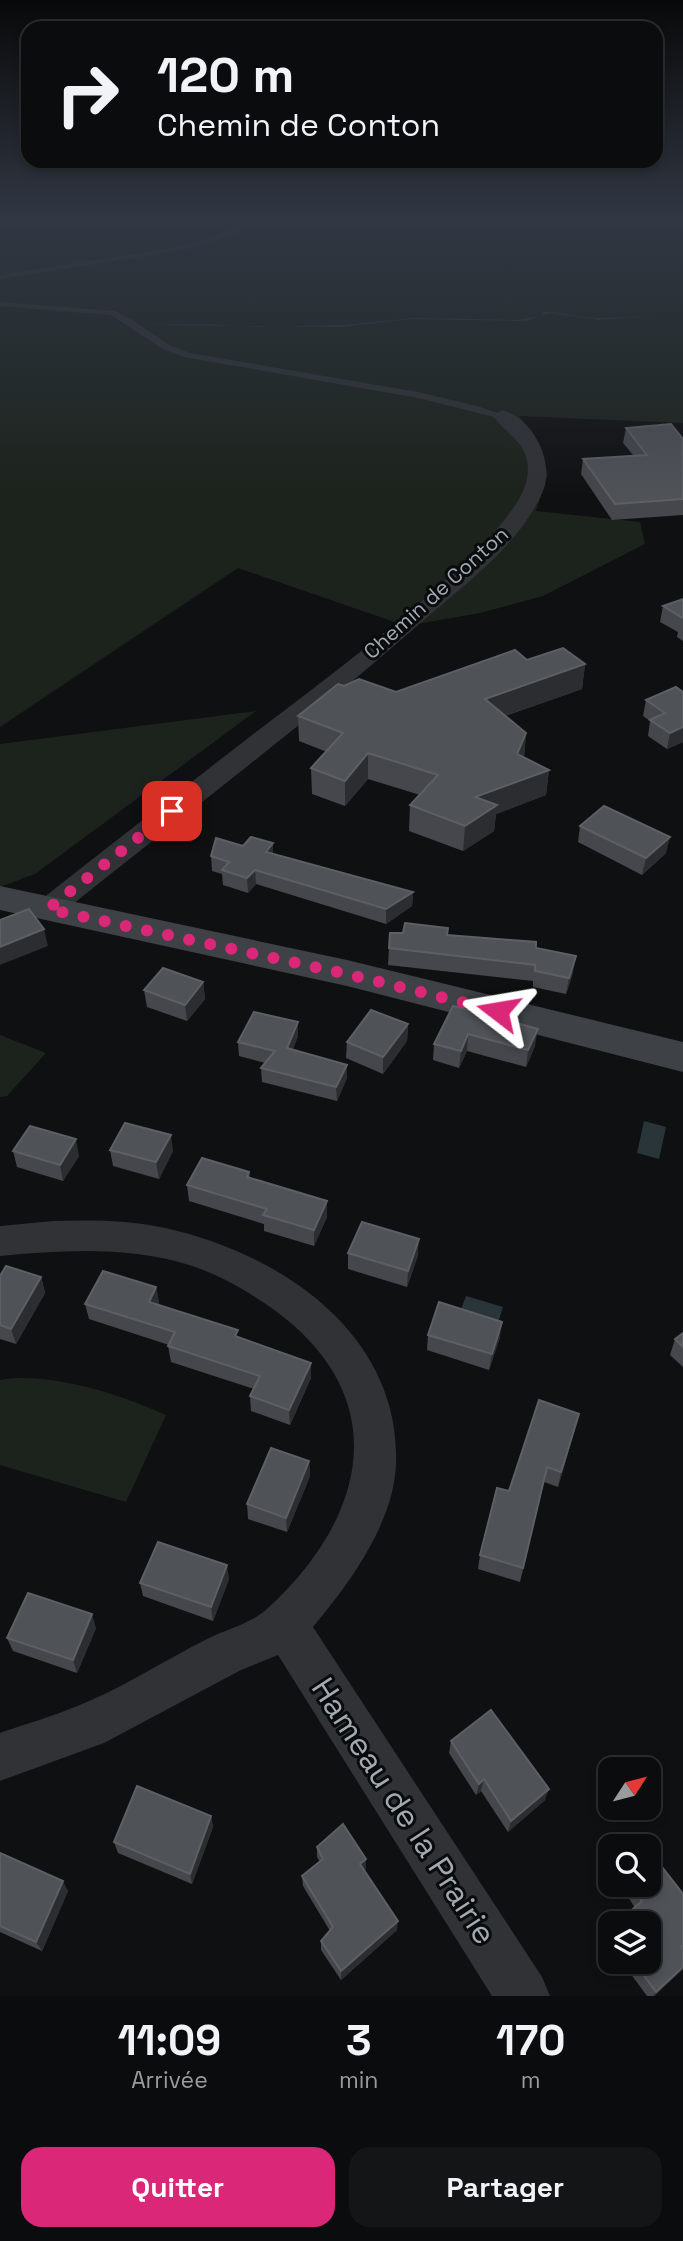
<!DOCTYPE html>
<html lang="fr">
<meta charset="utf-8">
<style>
body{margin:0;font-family:"Space Grotesk",sans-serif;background:#141516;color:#f1f3f6;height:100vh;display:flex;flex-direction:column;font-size:26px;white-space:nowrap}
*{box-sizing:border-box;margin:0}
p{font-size:23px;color:#9a9b9d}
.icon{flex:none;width:38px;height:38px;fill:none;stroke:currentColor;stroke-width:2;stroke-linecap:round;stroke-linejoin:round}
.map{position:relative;height:1996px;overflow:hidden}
.side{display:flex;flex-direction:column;background:#0b0c0d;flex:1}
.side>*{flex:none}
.banner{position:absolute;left:21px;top:21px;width:642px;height:147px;border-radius:21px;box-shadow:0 4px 10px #0003,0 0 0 2px #2b2c2e;background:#0b0c0d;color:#f1f3f6;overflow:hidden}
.needle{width:46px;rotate:54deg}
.buttons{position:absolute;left:598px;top:1757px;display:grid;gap:14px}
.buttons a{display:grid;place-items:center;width:63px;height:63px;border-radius:14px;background:#0b0c0d;box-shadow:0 4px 10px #0003,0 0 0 2px #2b2c2e;font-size:35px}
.pin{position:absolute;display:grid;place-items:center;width:60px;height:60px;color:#fff;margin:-30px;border-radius:14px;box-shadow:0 4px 10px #0006}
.me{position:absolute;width:77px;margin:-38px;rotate:284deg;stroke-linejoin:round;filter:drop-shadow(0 0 5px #0008)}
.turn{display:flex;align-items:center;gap:24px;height:147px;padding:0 21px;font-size:32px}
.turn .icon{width:91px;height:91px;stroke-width:2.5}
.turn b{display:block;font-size:49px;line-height:60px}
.eta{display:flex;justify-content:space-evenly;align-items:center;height:119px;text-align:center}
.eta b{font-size:42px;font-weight:700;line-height:49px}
.action{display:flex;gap:14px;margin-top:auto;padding:14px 21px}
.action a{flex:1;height:80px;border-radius:21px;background:#db2777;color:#fff;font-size:28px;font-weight:700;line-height:80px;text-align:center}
.action a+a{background:#141516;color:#f1f3f6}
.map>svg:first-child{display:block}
.green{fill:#1c231c}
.water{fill:#293539}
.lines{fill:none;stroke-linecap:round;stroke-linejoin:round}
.service{fill:#303236;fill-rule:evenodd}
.minor{fill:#303236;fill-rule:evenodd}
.secondary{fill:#3e4246;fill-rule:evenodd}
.wall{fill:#45474c}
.shaded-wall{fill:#2b2d30}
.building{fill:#4f5257;stroke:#5c6065;stroke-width:2}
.route{stroke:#db2777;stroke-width:12;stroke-dasharray:0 21.6}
.labels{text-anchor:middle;stroke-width:6;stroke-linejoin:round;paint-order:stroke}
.far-street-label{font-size:21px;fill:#a1a9b2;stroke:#0a0b0c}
.near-street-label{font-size:32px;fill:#a1a9b2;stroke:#0a0b0c}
</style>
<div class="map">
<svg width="683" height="1996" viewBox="0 0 683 1996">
<rect width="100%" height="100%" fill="#0f1011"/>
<g class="green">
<polygon points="0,218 683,218 683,423 519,416 535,438 548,474 536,511 640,522 645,544 543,596 480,613 406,626 238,568 0,727"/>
<polygon points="256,711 35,874 0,887 0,744"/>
<polygon points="0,1035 46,1053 7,1096 0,1097"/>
<path d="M 0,1380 C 50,1371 121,1395 166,1415 L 126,1502 L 0,1465 Z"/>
</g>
<g class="water">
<path d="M 543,312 C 563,311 580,319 599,318 C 627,318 655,315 683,313 L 599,320 L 550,313 L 525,321 L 411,319 L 341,327 L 136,325 L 202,324 L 256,327 L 342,325 L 415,318 L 517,320 L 542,316 Z"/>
<polygon points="644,1121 666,1127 659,1159 637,1153"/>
<polygon points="466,1296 503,1307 498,1323 460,1312"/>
</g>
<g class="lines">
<g class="service">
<polygon points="264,218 273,218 207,244 171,252 0,279 0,275 171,248 202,240"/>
<polygon points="0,302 115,311 131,319 169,345 190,353 418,392 477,406 507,416 502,419 418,398 184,357 163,349 111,315 0,306"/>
</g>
<g class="minor">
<path d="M 502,410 C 533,418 555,462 543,491 C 521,543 467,583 425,619 C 307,723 181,817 58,916 L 48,919 L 38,916 L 33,909 L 38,902 C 107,848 177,793 247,739 C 306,693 509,547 526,483 C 535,445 510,439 493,416 Z"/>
<path d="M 54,1221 C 91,1220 128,1220 165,1228 C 280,1253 401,1334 396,1464 C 394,1523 349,1584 313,1627 L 542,1977 L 550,1996 L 492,1996 L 278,1655 L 241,1670 L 104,1743 L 0,1781 L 0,1733 C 25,1724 51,1717 75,1707 C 121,1689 163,1661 207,1639 C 227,1629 251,1624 268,1608 C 361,1523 395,1408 286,1319 C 258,1297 224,1276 189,1265 C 128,1246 63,1250 0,1256 L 0,1226 Z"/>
</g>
<polygon class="secondary" points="0,886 347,960 683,1042 683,1072 347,986 0,910"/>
</g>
<g class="wall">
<polygon points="626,428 683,439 683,515 612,520 581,474 583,459 634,456 623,443"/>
<polygon points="683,599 683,641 677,637 678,632 660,622 663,606"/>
<polygon points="527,660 585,664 582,689 505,716 526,733 524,757 549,770 546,795 496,814 494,831 463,851 409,831 410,805 420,795 368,779 345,806 312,794 311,768 327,752 299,741 298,716 344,686 396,692"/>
<polygon points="683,692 683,742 667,749 648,736 650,721 643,716 646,700"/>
<polygon points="580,826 666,853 642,875 578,842"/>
<polygon points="273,854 413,892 412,906 386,924 256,884 248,893 223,885 222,874 212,871 211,856"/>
<polygon points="447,935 536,948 573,973 566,994 533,987 533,981 388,965 389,948"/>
<polygon points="203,982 205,999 187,1021 147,1007 144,990"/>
<polygon points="453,1006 535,1046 526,1067 467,1051 459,1068 433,1060 434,1044"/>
<polygon points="298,1022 298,1036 293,1049 347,1078 337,1101 262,1082 261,1068 265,1063 239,1056 238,1042"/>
<polygon points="408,1024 407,1041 383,1074 346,1058 347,1042"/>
<polygon points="110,1150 173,1151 159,1179 113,1166"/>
<polygon points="13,1151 79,1156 63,1181 17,1167"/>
<polygon points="249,1172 250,1178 327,1201 327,1217 314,1246 264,1231 264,1224 189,1201 187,1185"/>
<polygon points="348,1253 418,1255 407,1287 348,1269"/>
<polygon points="0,1276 41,1277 45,1293 16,1344 0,1339"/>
<polygon points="156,1287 159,1303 158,1305 238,1338 311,1378 290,1425 251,1411 250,1396 254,1389 171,1362 168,1346 169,1345 89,1319 85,1304"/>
<polygon points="683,1333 683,1367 670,1355 675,1339"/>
<polygon points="428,1335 500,1337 489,1370 427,1350"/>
<polygon points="575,1429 558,1487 544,1482 520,1582 478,1569 480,1555 509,1491"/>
<polygon points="309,1461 310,1476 287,1532 248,1519 247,1504"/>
<polygon points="229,1579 213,1621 143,1596 140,1583"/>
<polygon points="96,1628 77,1673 13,1651 7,1638"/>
<polygon points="451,1741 545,1800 508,1832 481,1791 476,1795 449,1753"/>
<polygon points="211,1816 213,1827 192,1884 118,1853 114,1842"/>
<polygon points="317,1847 366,1859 366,1869 364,1870 397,1930 341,1980 321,1950 321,1941 330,1931 303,1886 302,1876 320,1862 317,1857"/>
<polygon points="0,1853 68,1891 42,1951 0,1932"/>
<polygon points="633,1887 683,1894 683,1969 654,1996 647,1996 622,1962 649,1962 635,1908 628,1897"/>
<polygon points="611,1928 611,1946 605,1938"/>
</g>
<g class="shaded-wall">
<polygon points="585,664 582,689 483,723 485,699"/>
<polygon points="683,727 683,742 667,749 670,733"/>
<polygon points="526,733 524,758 517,754"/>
<polygon points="368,753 368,779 345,806 345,781"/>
<polygon points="549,770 546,795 496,814 494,831 463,851 465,826 475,797"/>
<polygon points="670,837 666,853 642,875 646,858"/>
<polygon points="273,843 273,858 266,852"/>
<polygon points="255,870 256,884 248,893 247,878"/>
<polygon points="413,892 412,906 386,924 386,909"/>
<polygon points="44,929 48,946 0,965 0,947"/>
<polygon points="576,956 573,973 566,994 569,978"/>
<polygon points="203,982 205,999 187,1021 185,1005"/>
<polygon points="298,1022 298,1036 288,1061 287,1048"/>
<polygon points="408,1024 407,1041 383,1074 383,1057"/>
<polygon points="538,1029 535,1046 526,1067 528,1050"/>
<polygon points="468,1034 467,1051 459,1068 461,1051"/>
<polygon points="347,1065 347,1078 337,1101 336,1087"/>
<polygon points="171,1135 173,1151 159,1179 156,1162"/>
<polygon points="76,1139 79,1156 63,1181 60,1165"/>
<polygon points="327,1201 327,1217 314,1246 314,1230"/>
<polygon points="419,1239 418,1255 407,1287 408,1271"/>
<polygon points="41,1277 45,1293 16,1344 11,1329"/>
<polygon points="156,1287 159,1303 151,1318 149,1302"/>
<polygon points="502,1322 500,1337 489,1370 492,1354"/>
<polygon points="311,1363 311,1378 290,1425 289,1410"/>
<polygon points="579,1414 575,1429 558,1487 561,1472"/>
<polygon points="309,1461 310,1476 287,1532 286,1518"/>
<polygon points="227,1565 229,1579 213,1621 211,1607"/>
<polygon points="92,1614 96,1628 77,1673 73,1660"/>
<polygon points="484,1779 481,1791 476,1795 479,1784"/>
<polygon points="549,1789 545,1800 508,1832 511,1821"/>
<polygon points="211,1816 213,1827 192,1884 190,1874"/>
<polygon points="366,1859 366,1869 360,1874 360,1864"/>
<polygon points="63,1881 68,1891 42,1951 36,1942"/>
<polygon points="398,1921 397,1930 341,1980 341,1971"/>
<polygon points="683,1967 683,1969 653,1996 656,1992"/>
</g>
<g class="building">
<polygon points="671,424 683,439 683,499 615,504 583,459 647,455 626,428"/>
<polygon points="683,599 683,618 663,606"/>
<polygon points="563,648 585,664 485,699 526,733 517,754 549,770 475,797 497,805 465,826 410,805 438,775 368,753 345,781 311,768 343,733 298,716 338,684 344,686 359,679 396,692 515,650 527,660"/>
<polygon points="676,687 683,692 683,727 670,733 650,720 665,713 646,700"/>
<polygon points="604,806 670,837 646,858 580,826"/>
<polygon points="251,837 273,843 266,852 413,892 386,909 255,870 247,878 222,870 229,862 211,856 216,838 243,846"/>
<polygon points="29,909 44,929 0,947 0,920"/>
<polygon points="405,923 448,928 447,935 536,942 536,948 576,956 569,978 535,971 535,965 389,948 390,933 403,933"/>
<polygon points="163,968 203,982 185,1005 144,990"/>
<polygon points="453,1006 538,1029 528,1050 468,1034 461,1051 434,1044"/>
<polygon points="371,1010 408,1024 383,1057 347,1042"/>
<polygon points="254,1012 298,1022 287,1048 347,1065 336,1087 261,1068 275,1051 238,1042"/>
<polygon points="125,1123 171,1135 156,1162 110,1150"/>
<polygon points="30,1126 76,1139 60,1165 13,1151"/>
<polygon points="202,1158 249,1172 247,1177 327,1201 314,1230 263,1215 267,1209 187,1185"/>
<polygon points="362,1222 419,1239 408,1271 348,1253"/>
<polygon points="6,1266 41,1277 11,1329 0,1325 0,1276"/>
<polygon points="103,1271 156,1287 149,1302 238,1330 235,1336 311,1363 289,1410 250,1396 260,1376 168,1346 175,1332 85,1304"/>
<polygon points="439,1302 502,1322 492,1354 428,1335"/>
<polygon points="683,1333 683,1347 675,1339"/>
<polygon points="539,1400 579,1414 561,1472 547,1467 523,1568 480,1555 497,1488 509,1491"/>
<polygon points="271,1448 309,1461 286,1518 247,1504"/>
<polygon points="158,1542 227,1565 211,1607 140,1583"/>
<polygon points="28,1593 92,1614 73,1660 7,1638"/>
<polygon points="491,1710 549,1789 511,1821 484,1779 479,1784 451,1741"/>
<polygon points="137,1786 211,1816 190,1874 114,1842"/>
<polygon points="343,1824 366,1859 360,1864 398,1921 341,1971 321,1941 333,1927 302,1876 323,1859 317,1847"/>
<polygon points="0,1853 63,1881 36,1942 0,1926"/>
<polygon points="659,1863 683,1894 683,1945 681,1947 683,1950 683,1967 656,1992 634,1962 649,1962 649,1923 617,1923 642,1901 633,1887 636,1885 649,1885 649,1872"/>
</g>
<linearGradient id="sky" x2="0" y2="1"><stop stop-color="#080909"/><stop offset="0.44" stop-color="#313743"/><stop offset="1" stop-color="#313743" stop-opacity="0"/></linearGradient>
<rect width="683" height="497" fill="url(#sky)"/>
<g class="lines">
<polyline class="route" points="172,811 48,909 347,974 498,1011"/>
</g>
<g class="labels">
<g class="far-street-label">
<text transform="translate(436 593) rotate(-42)" y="7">Chemin de Conton</text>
</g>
<g class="near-street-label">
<text transform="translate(404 1811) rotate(57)" y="11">Hameau de la Prairie</text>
</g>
</g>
</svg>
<div class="buttons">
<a><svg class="needle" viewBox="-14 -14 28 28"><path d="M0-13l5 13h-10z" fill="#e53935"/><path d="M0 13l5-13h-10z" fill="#9a9b9d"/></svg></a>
<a><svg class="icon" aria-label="search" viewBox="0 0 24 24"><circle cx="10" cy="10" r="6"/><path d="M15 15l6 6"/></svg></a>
<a><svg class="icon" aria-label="layers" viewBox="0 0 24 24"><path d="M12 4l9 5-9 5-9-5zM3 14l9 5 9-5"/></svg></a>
</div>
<div class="pin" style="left:172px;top:811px;background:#d93025"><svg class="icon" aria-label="arrive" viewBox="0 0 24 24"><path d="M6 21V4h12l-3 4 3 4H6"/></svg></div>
<svg class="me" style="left:498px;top:1011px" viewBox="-20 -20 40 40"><path d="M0-17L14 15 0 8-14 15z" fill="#db2777" stroke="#fff" stroke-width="4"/></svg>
<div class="banner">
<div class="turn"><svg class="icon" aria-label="right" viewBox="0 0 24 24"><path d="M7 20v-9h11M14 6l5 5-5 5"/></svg><div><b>120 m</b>Chemin de Conton</div></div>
</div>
</div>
<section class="side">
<div class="eta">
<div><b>11:09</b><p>Arrivée</p></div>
<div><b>3</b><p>min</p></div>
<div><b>170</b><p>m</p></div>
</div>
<div class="action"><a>Quitter</a><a>Partager</a></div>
</section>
